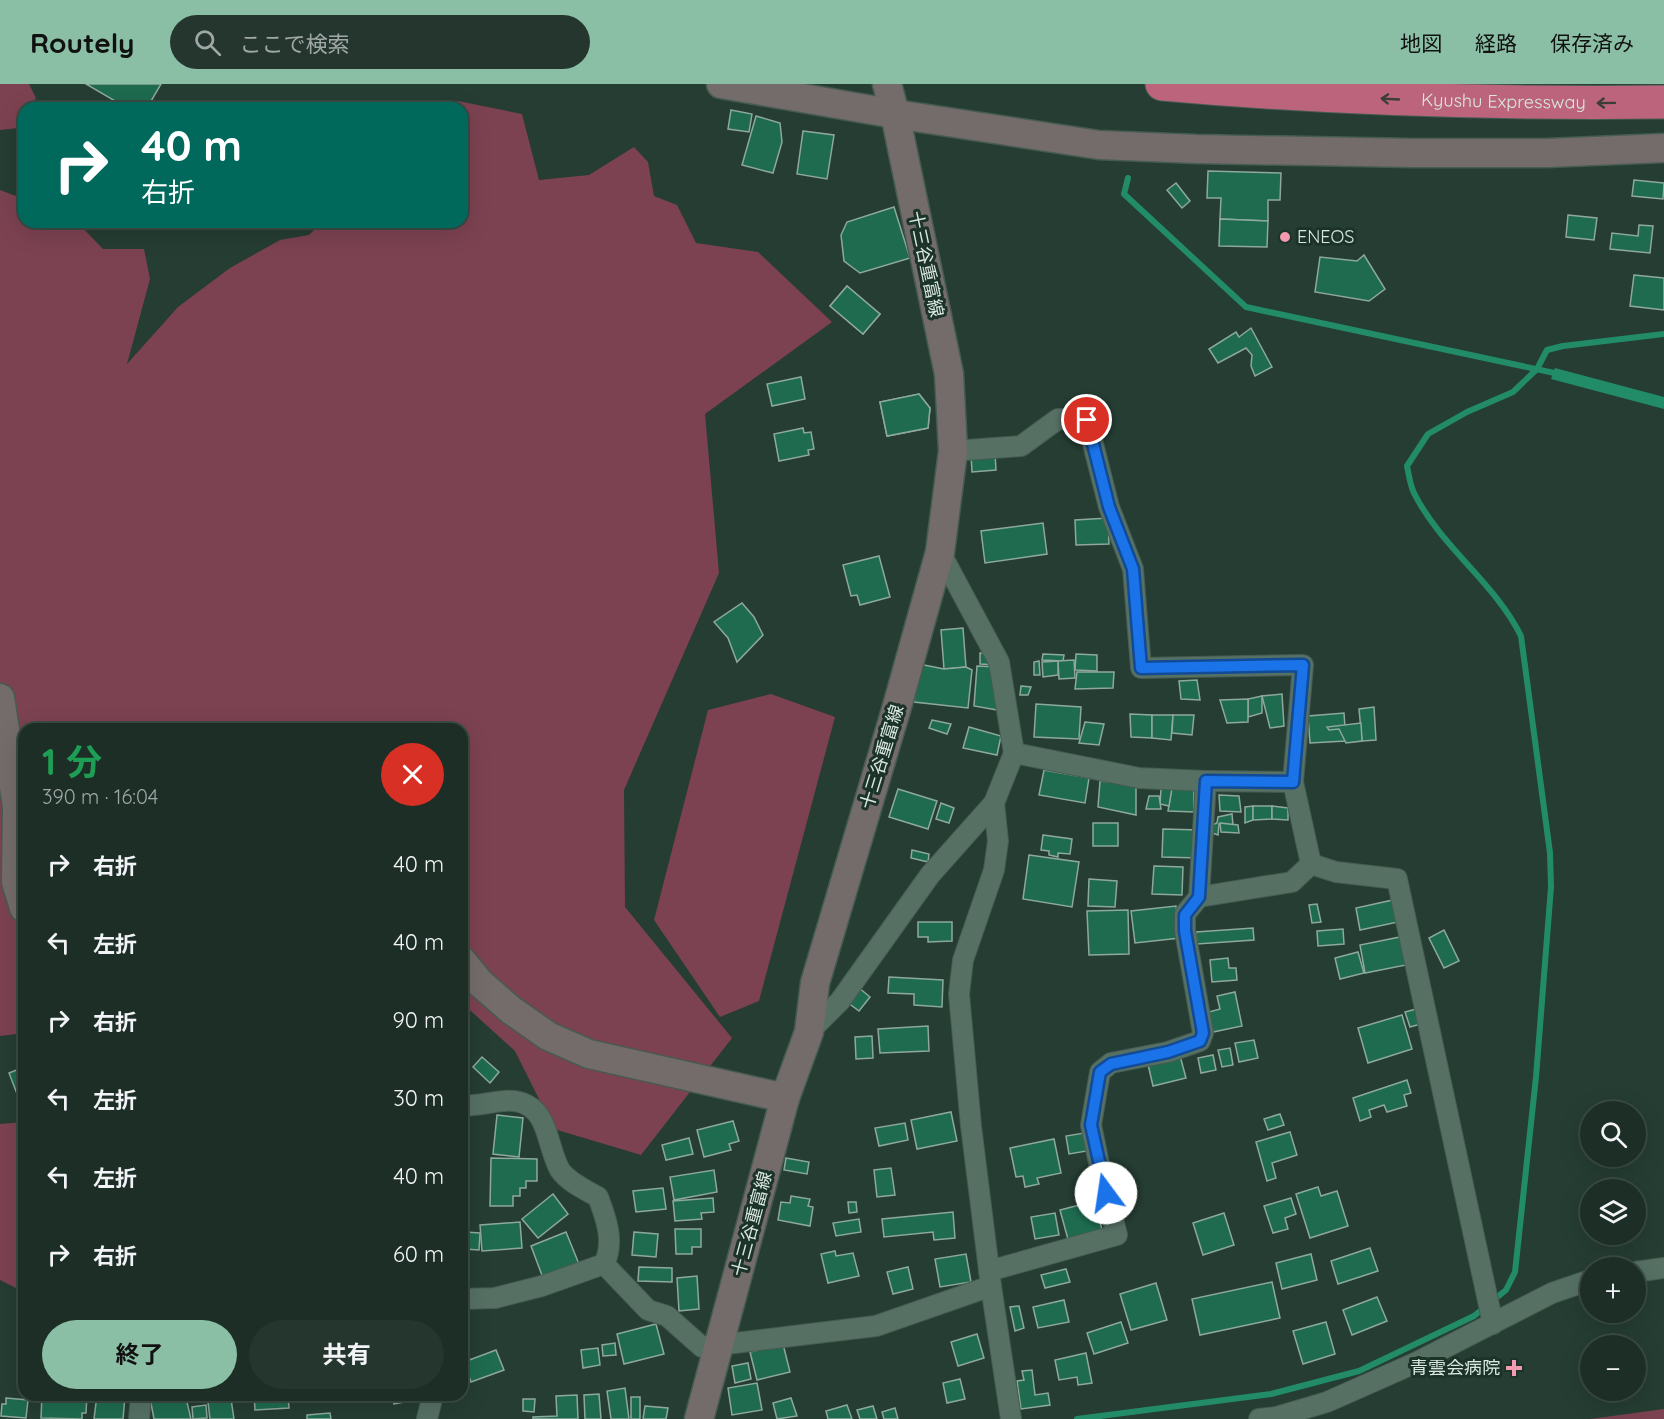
<!DOCTYPE html>
<html lang="ja">
<meta charset="utf-8">
<style>
body{margin:0;font-family:Quicksand,"Noto Sans JP",sans-serif;background:#25362e;color:#f1f3f6;height:100vh;display:flex;flex-direction:column;font-size:22px;white-space:nowrap}
*{box-sizing:border-box;margin:0}
p{font-size:20px;color:#a0a8a7}
.icon{flex:none;width:33px;height:33px;fill:none;stroke:currentColor;stroke-width:2;stroke-linecap:round;stroke-linejoin:round}
.map{position:relative;flex:1;overflow:hidden}
.side{position:absolute;left:18px;top:639px;width:450px;height:678px;display:flex;flex-direction:column;background:#1c2e26;border-radius:18px;box-shadow:0 6px 24px #0002,0 0 0 2px #3a4a43}
.side>*{flex:none}
.top-card{position:absolute;left:18px;top:18px;width:450px;height:126px;border-radius:18px;box-shadow:0 6px 24px #0002,0 0 0 2px #3a4a43;background:#00695c;color:#fff;overflow:hidden}
.fabs{position:absolute;left:1580px;top:1017px;display:grid;gap:12px}
.fabs a{display:grid;place-items:center;width:66px;height:66px;border-radius:50%;background:#1c2e26;box-shadow:0 6px 24px #0002,0 0 0 2px #3a4a43;font-size:30px}
.pin{position:absolute;display:grid;place-items:center;width:51px;height:51px;color:#fff;margin:-26px;border:3px solid #fff;border-radius:50%;box-shadow:0 2px 6px #0007}
.me{position:absolute;width:66px;margin:-33px;rotate:346deg;stroke-linejoin:round;filter:drop-shadow(0 0 4px #0008)}
.turn{display:flex;align-items:center;gap:21px;height:126px;padding:0 24px;font-size:27px}
.turn .icon{width:78px;height:78px;stroke-width:2.5}
.turn b{display:block;font-size:42px;line-height:51px}
.round{display:grid;place-items:center;flex:none;width:63px;height:63px;border-radius:32px;background:#25362e}
.overview{display:flex;align-items:center;justify-content:space-between;height:102px;padding:0 24px}
h1{font-size:36px;font-weight:700;line-height:45px;color:#1e9e55}
.action{display:flex;gap:12px;margin-top:auto;padding:12px 24px}
.action a{flex:1;height:69px;border-radius:36px;background:#8abfa5;color:#111;font-size:24px;font-weight:700;line-height:69px;text-align:center}
.action a+a{background:#25362e;color:#f1f3f6}
ul{padding:0;list-style:none}
li{display:flex;align-items:center;gap:18px;height:78px;padding:0 24px}
li div{flex:1}
li b{display:block;font-size:22px}
li em{font-style:normal}
header{display:flex;align-items:center;gap:36px;box-sizing:border-box;height:84px;padding:0 30px;background:#8abfa5;color:#111}
header strong{font-size:28px}
nav{display:flex;gap:33px;margin-inline-start:auto;font-size:21px}
.search{width:420px;height:54px;background:#25362e;display:flex;align-items:center;gap:15px;box-sizing:border-box;padding:0 21px;border-radius:33px;color:#a0a8a7;font-size:22px}
.map>svg:first-child{display:block}
.green{fill:#7c4251}
.water{fill:#228c68}
.lines{fill:none;stroke-linecap:round;stroke-linejoin:round}
.stream{stroke:#228c68;stroke-width:6}
.building{fill:#1e6b50;stroke:#8ea99c;stroke-width:1.5}
.street-casing{stroke:#465b52;stroke-width:22}
.secondary-casing{stroke:#465b52;stroke-width:31}
.highway-casing{stroke:#465b52;stroke-width:35}
.street{stroke:#567064;stroke-width:20}
.secondary{stroke:#746c6b;stroke-width:28}
.highway{stroke:#bb647b;stroke-width:33}
.oneway{stroke:#3b3d39}
.route-casing{stroke:#114b97;stroke-width:15}
.route{stroke:#1a73e8;stroke-width:10}
.poi-dot{fill:#f29aaf;stroke:#1b3329;stroke-width:2}
.labels{text-anchor:middle;stroke-width:6;stroke-linejoin:round;paint-order:stroke}
.street-label{font-size:18px;fill:#dae8e1;stroke:#1b3329}
.poi-label{font-size:18px;fill:#dae8e1;stroke:#1b3329;text-anchor:start}
</style>
<header>
<strong>Routely</strong>
<div class="search"><svg class="icon" aria-label="search" viewBox="0 0 24 24"><circle cx="10" cy="10" r="6"/><path d="M15 15l6 6"/></svg>ここで検索</div>
<nav><a>地図</a><a>経路</a><a>保存済み</a></nav>
</header>
<div class="map">
<svg width="1664" height="1335" viewBox="0 0 1664 1335">
<rect width="100%" height="100%" fill="#253d33"/>
<g class="green">
<polygon points="0,0 29,0 36,14 30,24 24,24 24,34 18,44 0,46"/>
<polygon points="458,17 522,30 539,96 589,91 634,63 648,78 654,112 677,121 696,159 758,168 832,238 705,330 719,489 624,706 625,823 732,954 641,1071 554,1045 515,967 462,919 462,645 24,645 24,949 0,952 0,106 24,115 24,138 77,138 103,165 144,165 150,195 127,280 178,223 230,184 280,156 309,151 322,138 462,138 462,24 451,24"/>
<polygon points="771,610 835,633 759,917 720,933 654,836 708,626"/>
<polygon points="24,1038 24,1208 0,1196 0,1040"/>
<polygon points="1664,1325 1664,1335 1590,1335"/>
</g>
<polygon class="water" points="1555,284 1664,313 1664,325 1551,295"/>
<g class="lines">
<g class="stream">
<polyline points="1128,94 1124,110 1246,223 1559,290"/>
<path d="M 1077,1335 L 1271,1310 L 1359,1287 L 1474,1232 L 1506,1206 L 1515,1188 L 1536,993 L 1551,803 L 1550,769 L 1521,552 C 1495,499 1441,463 1414,409 C 1410,401 1409,391 1407,382 L 1428,350 L 1467,328 L 1513,308 L 1537,285 L 1547,266 L 1563,262 L 1664,250"/>
</g>
</g>
<g class="building">
<polygon points="86,0 161,0 147,24 127,24"/>
<polygon points="731,26 752,30 749,48 728,45"/>
<polygon points="756,32 780,39 782,58 773,89 742,81"/>
<polygon points="803,47 834,51 827,95 797,90"/>
<polygon points="1208,87 1281,89 1280,116 1268,116 1268,137 1220,135 1221,114 1207,114"/>
<polygon points="1634,96 1664,99 1663,115 1632,112"/>
<polygon points="1176,99 1190,117 1182,124 1167,106"/>
<polygon points="894,123 910,174 860,189 844,177 841,151 847,138"/>
<polygon points="1568,131 1597,134 1594,156 1566,153"/>
<polygon points="1220,135 1268,137 1267,163 1219,162"/>
<polygon points="1639,141 1653,142 1650,169 1610,165 1612,149 1638,152"/>
<polygon points="1364,171 1385,205 1369,217 1315,208 1320,173 1357,177"/>
<polygon points="1634,191 1664,194 1664,226 1630,222"/>
<polygon points="847,202 880,230 863,250 830,222"/>
<polygon points="847,202 880,230 863,250 830,222"/>
<polygon points="1251,244 1272,283 1255,292 1251,282 1252,271 1246,264 1218,279 1209,265 1236,248 1239,253"/>
<polygon points="801,293 805,315 772,322 767,300"/>
<polygon points="919,310 930,324 928,344 887,352 880,318"/>
<polygon points="919,310 930,324 928,344 887,352 880,318"/>
<polygon points="803,344 804,349 811,348 814,365 808,366 809,371 779,377 774,350"/>
<polygon points="995,369 996,386 972,388 971,371"/>
<polygon points="1108,434 1109,460 1076,461 1075,436"/>
<polygon points="1043,439 1047,470 985,479 981,447"/>
<polygon points="879,472 890,513 860,521 857,511 851,512 843,481"/>
<polygon points="742,519 754,533 763,551 737,578 728,554 714,538"/>
<polygon points="963,544 966,583 944,585 941,546"/>
<polygon points="980,569 992,570 997,581 980,580"/>
<polygon points="1043,570 1064,571 1063,577 1042,576"/>
<polygon points="1076,570 1097,571 1097,587 1075,586"/>
<polygon points="1074,576 1075,594 1059,595 1058,577"/>
<polygon points="1039,577 1040,591 1034,591 1034,578"/>
<polygon points="1058,577 1058,591 1043,593 1042,578"/>
<polygon points="919,580 944,585 966,583 972,586 968,624 914,618"/>
<polygon points="977,582 1000,583 1003,627 974,622"/>
<polygon points="1077,588 1114,588 1113,604 1075,605"/>
<polygon points="1197,596 1200,616 1181,615 1179,597"/>
<polygon points="1021,602 1031,603 1028,611 1020,611"/>
<polygon points="1282,610 1284,642 1270,644 1262,612"/>
<polygon points="1262,612 1262,629 1248,633 1248,615"/>
<polygon points="1248,615 1248,638 1227,639 1220,616"/>
<polygon points="1036,620 1081,623 1079,655 1034,653"/>
<polygon points="1374,623 1376,656 1362,657 1359,625"/>
<polygon points="1344,629 1346,657 1310,659 1308,632"/>
<polygon points="1130,630 1152,631 1152,654 1131,653"/>
<polygon points="1152,631 1173,631 1171,656 1152,654"/>
<polygon points="1173,631 1194,631 1192,651 1172,649"/>
<polygon points="932,636 951,640 947,650 929,644"/>
<polygon points="1085,638 1104,640 1099,661 1079,659"/>
<polygon points="1361,639 1362,657 1346,659 1339,645 1329,646 1327,643"/>
<polygon points="969,643 1001,652 997,671 963,664"/>
<polygon points="1044,686 1089,694 1085,719 1039,711"/>
<polygon points="1100,697 1136,701 1136,731 1098,723"/>
<polygon points="1172,703 1194,705 1194,728 1168,727"/>
<polygon points="1172,704 1169,722 1160,720 1161,705"/>
<polygon points="898,705 937,717 928,745 889,733"/>
<polygon points="1219,711 1239,712 1241,728 1220,727"/>
<polygon points="1149,712 1159,712 1161,725 1146,725"/>
<polygon points="941,719 954,724 949,739 936,735"/>
<polygon points="1253,722 1253,736 1245,739 1245,723"/>
<polygon points="1253,722 1272,722 1272,735 1253,736"/>
<polygon points="1272,722 1288,724 1288,736 1272,735"/>
<polygon points="1232,730 1233,741 1219,740 1218,751 1212,749 1212,741 1217,739 1218,733"/>
<rect x="1093" y="739" width="25" height="23"/>
<polygon points="1220,739 1238,741 1239,749 1221,748"/>
<polygon points="1163,745 1200,746 1199,774 1162,773"/>
<polygon points="1043,751 1072,755 1070,770 1058,769 1058,773 1049,771 1049,767 1041,766"/>
<polygon points="912,766 929,770 928,778 911,774"/>
<polygon points="1029,771 1079,778 1072,823 1023,815"/>
<polygon points="1154,782 1183,783 1182,811 1152,810"/>
<polygon points="1089,795 1117,797 1115,823 1088,822"/>
<polygon points="1393,816 1398,838 1360,846 1356,824"/>
<polygon points="1317,820 1321,838 1312,839 1309,821"/>
<polygon points="1176,822 1180,854 1135,859 1131,827"/>
<polygon points="1128,826 1129,870 1089,871 1087,827"/>
<polygon points="918,838 952,838 952,857 928,858 928,853 918,853"/>
<polygon points="1253,844 1254,856 1197,860 1196,848"/>
<polygon points="1343,845 1344,860 1318,862 1317,847"/>
<polygon points="1444,846 1459,877 1444,884 1429,854"/>
<polygon points="1400,853 1406,881 1365,889 1360,861"/>
<polygon points="1358,868 1364,889 1340,895 1335,874"/>
<polygon points="1228,874 1229,884 1236,884 1237,896 1212,898 1210,876"/>
<polygon points="889,893 943,896 942,923 914,921 914,910 888,909"/>
<polygon points="858,903 870,913 859,927 847,918"/>
<polygon points="1235,908 1242,942 1213,948 1209,928 1220,925 1217,912"/>
<polygon points="1420,924 1424,939 1410,943 1405,928"/>
<polygon points="1402,931 1412,965 1368,979 1358,944"/>
<polygon points="928,942 929,967 880,969 878,945"/>
<polygon points="872,952 873,974 856,975 855,953"/>
<polygon points="1254,956 1258,974 1239,978 1235,959"/>
<polygon points="1230,964 1233,981 1222,983 1218,966"/>
<polygon points="1179,968 1186,994 1153,1002 1147,976"/>
<polygon points="1213,971 1216,986 1201,989 1198,974"/>
<polygon points="482,973 499,988 490,999 473,983"/>
<polygon points="24,983 24,1028 9,989"/>
<polygon points="1407,996 1411,1009 1404,1011 1407,1022 1387,1028 1384,1021 1369,1026 1371,1033 1360,1037 1353,1014"/>
<polygon points="951,1028 957,1057 917,1065 911,1036"/>
<polygon points="1280,1030 1284,1041 1268,1046 1264,1035"/>
<polygon points="497,1031 523,1034 519,1073 493,1070"/>
<polygon points="733,1037 739,1057 729,1060 731,1066 704,1073 697,1046"/>
<polygon points="905,1039 908,1056 879,1062 875,1044"/>
<polygon points="1290,1048 1297,1071 1272,1079 1276,1094 1267,1097 1256,1058"/>
<polygon points="1084,1049 1087,1067 1069,1070 1066,1052"/>
<polygon points="689,1054 693,1070 666,1076 662,1061"/>
<polygon points="1054,1055 1061,1089 1037,1094 1039,1100 1025,1103 1023,1092 1016,1093 1010,1064"/>
<polygon points="491,1074 537,1075 537,1097 526,1097 526,1104 520,1104 520,1112 513,1112 513,1122 490,1122"/>
<polygon points="786,1074 809,1078 807,1090 784,1086"/>
<polygon points="891,1084 895,1111 877,1113 874,1086"/>
<polygon points="714,1086 717,1108 674,1116 670,1093"/>
<polygon points="1318,1103 1321,1112 1337,1107 1348,1142 1310,1154 1296,1110"/>
<polygon points="663,1104 666,1125 636,1128 633,1107"/>
<polygon points="553,1110 568,1130 538,1154 522,1135"/>
<polygon points="791,1112 810,1115 808,1122 813,1123 810,1142 778,1136 781,1118 790,1119"/>
<polygon points="713,1114 714,1128 701,1129 702,1135 675,1137 673,1117"/>
<polygon points="1291,1114 1296,1130 1285,1134 1288,1145 1273,1149 1264,1122"/>
<polygon points="1095,1117 1103,1150 1069,1159 1060,1126"/>
<polygon points="848,1118 856,1118 857,1128 849,1129"/>
<polygon points="953,1128 955,1154 934,1156 933,1148 884,1153 882,1135"/>
<polygon points="1055,1129 1059,1151 1035,1155 1031,1133"/>
<polygon points="1224,1129 1234,1161 1203,1171 1193,1139"/>
<polygon points="859,1135 861,1148 836,1152 833,1139"/>
<polygon points="520,1138 522,1164 482,1167 480,1141"/>
<polygon points="675,1145 701,1145 701,1163 692,1163 692,1170 676,1170"/>
<polygon points="465,1148 480,1149 479,1166 464,1165"/>
<polygon points="566,1148 579,1180 543,1194 531,1162"/>
<polygon points="634,1148 658,1150 656,1173 632,1171"/>
<polygon points="1370,1164 1378,1187 1338,1200 1331,1177"/>
<polygon points="835,1167 836,1172 853,1169 859,1192 828,1199 821,1170"/>
<polygon points="966,1170 971,1198 940,1203 935,1175"/>
<polygon points="1311,1170 1317,1196 1282,1205 1276,1179"/>
<polygon points="639,1183 672,1184 672,1198 638,1197"/>
<polygon points="908,1183 913,1205 893,1210 887,1188"/>
<polygon points="1066,1185 1070,1198 1045,1204 1041,1191"/>
<polygon points="697,1192 699,1225 679,1227 677,1194"/>
<polygon points="1272,1198 1280,1234 1200,1251 1192,1215"/>
<polygon points="1156,1199 1167,1236 1131,1246 1120,1210"/>
<polygon points="1377,1213 1387,1237 1352,1251 1343,1226"/>
<polygon points="1064,1216 1069,1238 1038,1244 1033,1223"/>
<polygon points="1019,1222 1024,1244 1015,1247 1010,1223"/>
<polygon points="1121,1238 1128,1259 1094,1270 1087,1249"/>
<polygon points="1326,1238 1335,1270 1303,1280 1293,1247"/>
<polygon points="656,1240 664,1270 624,1280 617,1250"/>
<polygon points="977,1250 984,1274 958,1282 951,1258"/>
<polygon points="615,1259 616,1271 603,1272 602,1261"/>
<polygon points="783,1260 790,1288 757,1296 750,1268"/>
<polygon points="598,1264 600,1281 583,1284 581,1266"/>
<polygon points="496,1266 504,1286 471,1298 464,1278"/>
<polygon points="1086,1269 1092,1299 1078,1301 1077,1293 1059,1296 1055,1276"/>
<polygon points="748,1279 751,1295 735,1299 732,1282"/>
<polygon points="1032,1286 1035,1311 1048,1309 1050,1321 1021,1325 1017,1297 1024,1296 1022,1287"/>
<polygon points="960,1295 965,1315 947,1319 943,1299"/>
<polygon points="757,1299 762,1326 732,1331 728,1304"/>
<polygon points="625,1304 629,1335 611,1335 607,1307"/>
<polygon points="599,1310 601,1335 585,1335 584,1311"/>
<polygon points="42,1311 87,1311 86,1329 82,1329 82,1335 41,1334"/>
<polygon points="97,1311 125,1313 123,1335 94,1335"/>
<polygon points="162,1311 164,1318 186,1314 191,1335 154,1335 150,1314"/>
<polygon points="254,1311 288,1311 289,1324 255,1326"/>
<polygon points="391,1311 404,1311 405,1318 394,1320"/>
<polygon points="577,1311 578,1335 533,1335 533,1333 557,1332 556,1312"/>
<rect x="631" y="1313" width="9" height="22"/>
<polygon points="6,1314 28,1316 26,1334 1,1332 2,1320 6,1320"/>
<polygon points="791,1314 797,1332 777,1335 773,1319"/>
<polygon points="231,1315 234,1335 210,1335 208,1318"/>
<polygon points="523,1315 535,1315 534,1328 523,1327"/>
<polygon points="206,1321 207,1334 193,1335 192,1323"/>
<polygon points="847,1321 852,1335 828,1335 826,1327"/>
<polygon points="645,1322 668,1324 666,1335 643,1335"/>
<polygon points="873,1322 877,1335 860,1335 857,1326"/>
<polygon points="895,1324 898,1335 884,1335 882,1328"/>
<polygon points="330,1329 331,1335 307,1335 307,1331"/>
</g>
<g class="lines">
<g class="street-casing">
<g id="street">
<polyline points="953,367 1021,362 1058,335 1087,336 1109,423 1133,485 1141,584 1303,581 1293,698"/>
<polyline points="1014,669 1139,694 1206,697 1199,813 1292,798 1311,780 1336,788 1397,795 1493,1240"/>
<polyline points="1206,697 1293,698 1311,780"/>
<polyline points="994,719 998,757 994,786 963,876 959,910 971,1042 991,1202 1011,1335"/>
<polyline points="809,948 840,917 930,791 994,719 1014,669 999,578 940,468"/>
<path d="M 462,1021 C 482,1024 508,1010 527,1021 C 549,1032 548,1066 560,1086 C 568,1098 586,1106 598,1113 C 606,1134 615,1158 604,1180"/>
<polyline points="989,1187 1117,1151 1101,1089 1091,1041 1100,988 1111,979 1168,968 1200,957 1203,949 1185,847 1185,830 1199,813"/>
<polyline points="1635,1188 1664,1184"/>
<polyline points="462,1215 495,1214 542,1202 604,1180 648,1226 667,1232 702,1263 876,1242 991,1202"/>
<polyline points="139,1335 141,1311"/>
<polyline points="427,1335 432,1315 435,1311"/>
<polyline points="1259,1335 1276,1333 1327,1318 1415,1279 1552,1209 1590,1196"/>
</g>
</g>
<g class="secondary-casing">
<g id="secondary">
<polyline points="721,0 895,30 1099,61 1197,65 1413,69 1547,69 1664,64"/>
<polyline points="0,614 17,722 16,798 24,824"/>
<polyline points="462,877 480,899 511,926 548,952 589,970 785,1014"/>
<polyline points="699,1335 785,1014 809,948 815,899 896,626 940,468 953,367 949,290 895,30 887,0"/>
</g>
</g>
<g class="highway-casing">
<g id="highway">
<path id="s1" d="M 1162,0 C 1329,15 1496,20 1664,18"/>
</g>
</g>
<use href="#street" class="street"/>
<use href="#secondary" class="secondary"/>
<use href="#highway" class="highway"/>
</g>
<defs><path id="oneway-shaft" d="M-6 0H5M1.5-3L5.5 0L1.5 3" fill="none" stroke-width="1.6" stroke-linecap="round" stroke-linejoin="round" transform="scale(1.5)"/></defs>
<g class="oneway">
<use href="#oneway-shaft" transform="translate(1390 15) rotate(-177)"/>
<use href="#oneway-shaft" transform="translate(1606 19) rotate(179)"/>
</g>
<g class="lines">
<g class="route-casing">
<polyline id="route" points="1087,336 1109,423 1133,485 1141,584 1303,581 1293,698 1206,697 1199,813 1185,831 1185,847 1203,949 1200,957 1168,968 1111,980 1100,988 1091,1041 1106,1109"/>
</g>
<use href="#route" class="route"/>
</g>
<g class="poi-dot">
<circle cx="1285" cy="153" r="6"/>
<path d="M1511 1275h6v6h6v6h-6v6h-6v-6h-6v-6h6z"/>
</g>
<g class="labels">
<g class="street-label">
<text dy="6" stroke="none"><textPath href="#s1" startOffset="342">Kyushu Expressway</textPath></text>
<text transform="translate(926 180) rotate(78)" y="6">十三谷重富線</text>
<text transform="translate(882 673) rotate(-73)" y="6">十三谷重富線</text>
<text transform="translate(752 1140) rotate(-75)" y="6">十三谷重富線</text>
</g>
<g class="poi-label">
<text x="1297" y="159">ENEOS</text>
<text x="1500" y="1290" text-anchor="end">青雲会病院</text>
</g>
</g>
</svg>
<div class="fabs">
<a><svg class="icon" aria-label="search" viewBox="0 0 24 24"><circle cx="10" cy="10" r="6"/><path d="M15 15l6 6"/></svg></a>
<a><svg class="icon" aria-label="layers" viewBox="0 0 24 24"><path d="M12 4l9 5-9 5-9-5zM3 14l9 5 9-5"/></svg></a>
<a>+</a>
<a>−</a>
</div>
<div class="pin" style="left:1087px;top:336px;background:#d93025"><svg class="icon" aria-label="arrive" viewBox="0 0 24 24"><path d="M6 21V4h12l-3 4 3 4H6"/></svg></div>
<svg class="me" style="left:1106px;top:1109px" viewBox="-20 -20 40 40"><circle r="19" fill="#fff"/><path d="M0-13L10 11 0 6-10 11z" fill="#1a73e8"/></svg>
<div class="top-card">
<div class="turn"><svg class="icon" aria-label="right" viewBox="0 0 24 24"><path d="M7 20v-9h11M14 6l5 5-5 5"/></svg><div><b>40 m</b>右折</div></div>
</div>
<section class="side">
<div class="overview"><div><h1>1 分</h1><p>390 m · 16:04</p></div><a class="round" style="background:#d93025;color:#fff"><svg class="icon" aria-label="close" viewBox="0 0 24 24"><path d="M6 6l12 12M18 6L6 18"/></svg></a></div>
<ul>
<li><svg class="icon" aria-label="right" viewBox="0 0 24 24"><path d="M7 20v-9h11M14 6l5 5-5 5"/></svg><div><b>右折</b></div><em>40 m</em></li>
<li><svg class="icon" aria-label="left" viewBox="0 0 24 24"><path d="M17 20v-9H6M10 6l-5 5 5 5"/></svg><div><b>左折</b></div><em>40 m</em></li>
<li><svg class="icon" aria-label="right" viewBox="0 0 24 24"><path d="M7 20v-9h11M14 6l5 5-5 5"/></svg><div><b>右折</b></div><em>90 m</em></li>
<li><svg class="icon" aria-label="left" viewBox="0 0 24 24"><path d="M17 20v-9H6M10 6l-5 5 5 5"/></svg><div><b>左折</b></div><em>30 m</em></li>
<li><svg class="icon" aria-label="left" viewBox="0 0 24 24"><path d="M17 20v-9H6M10 6l-5 5 5 5"/></svg><div><b>左折</b></div><em>40 m</em></li>
<li><svg class="icon" aria-label="right" viewBox="0 0 24 24"><path d="M7 20v-9h11M14 6l5 5-5 5"/></svg><div><b>右折</b></div><em>60 m</em></li>
</ul>
<div class="action"><a>終了</a><a>共有</a></div>
</section>
</div>
